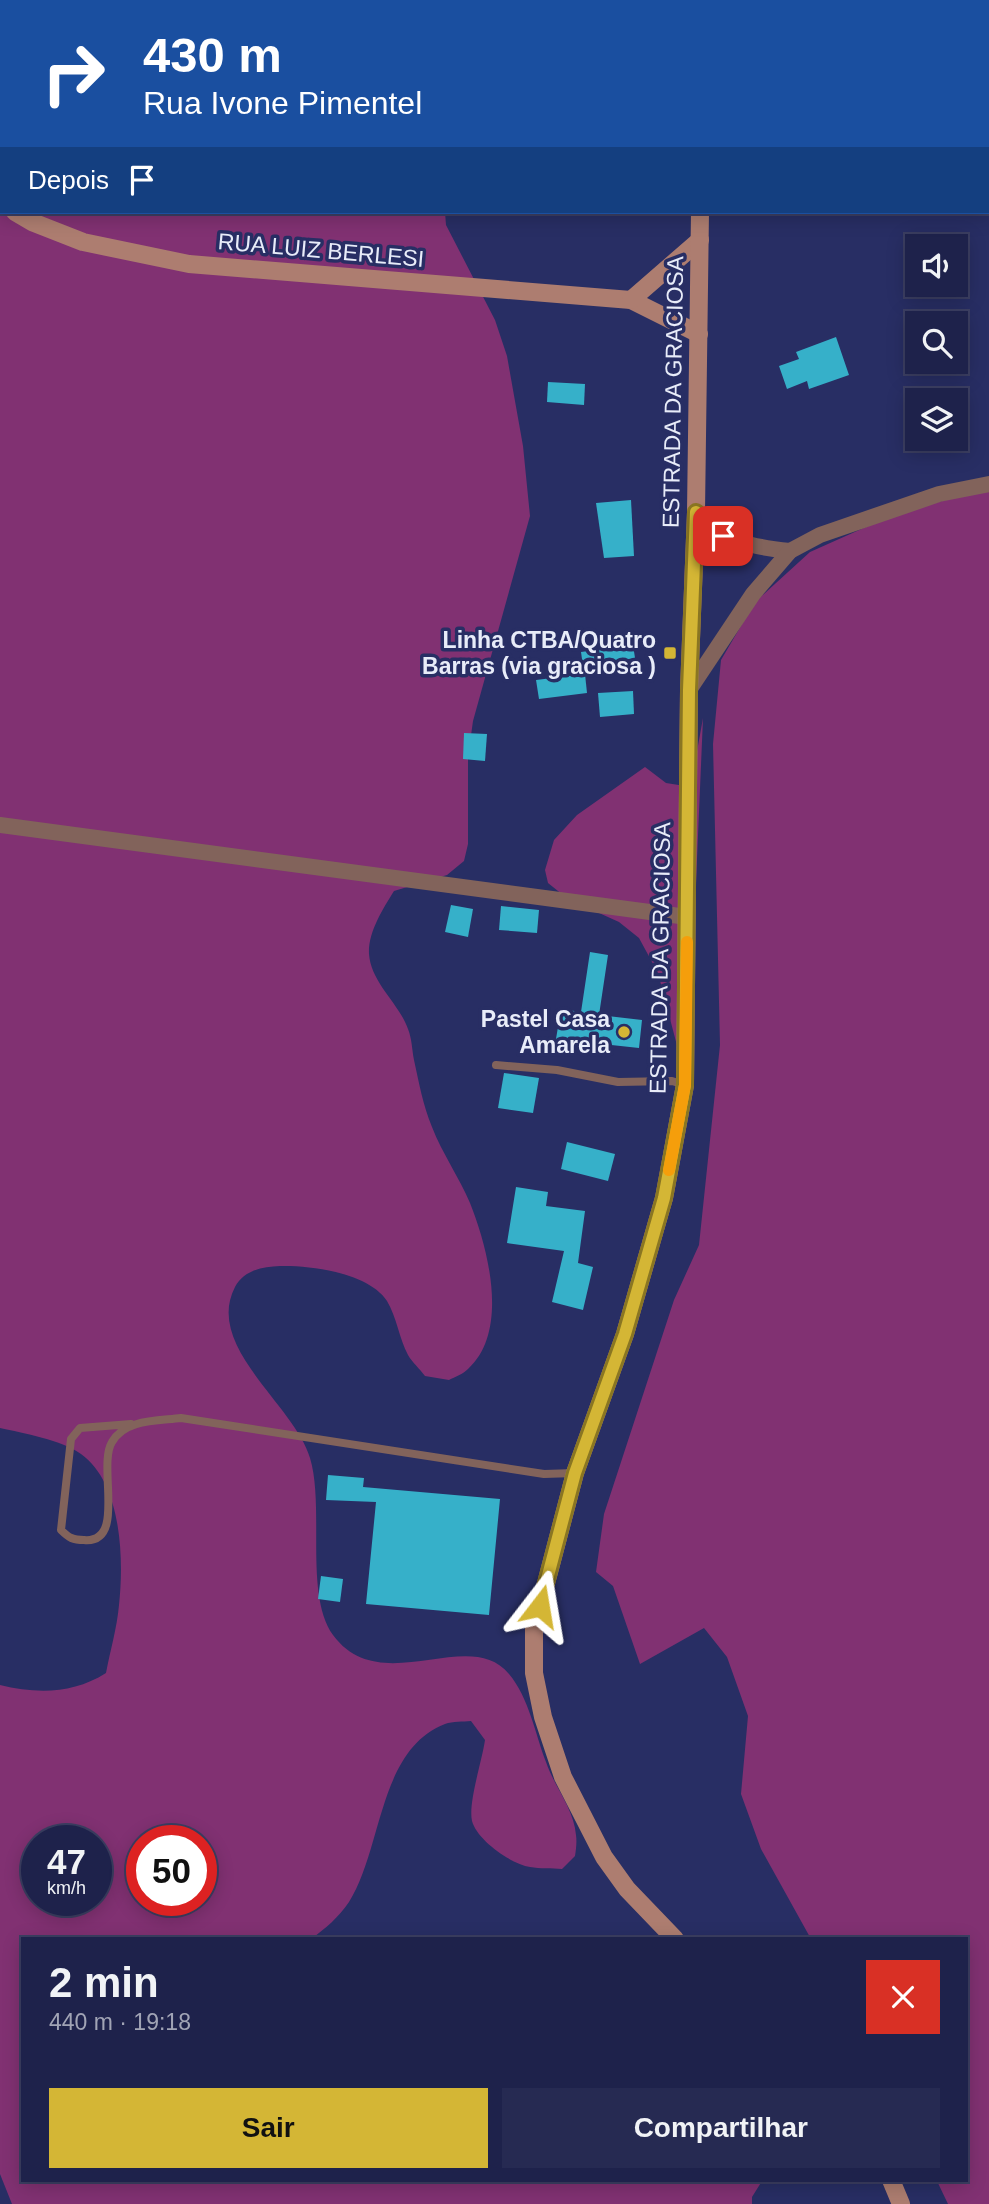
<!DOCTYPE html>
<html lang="pt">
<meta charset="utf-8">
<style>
body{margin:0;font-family:Helvetica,sans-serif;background:#262a52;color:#f1f3f6;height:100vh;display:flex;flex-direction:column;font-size:26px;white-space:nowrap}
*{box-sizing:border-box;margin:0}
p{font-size:23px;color:#a1a4b5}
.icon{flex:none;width:38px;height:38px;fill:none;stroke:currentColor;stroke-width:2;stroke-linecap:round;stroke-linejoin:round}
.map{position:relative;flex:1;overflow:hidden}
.drawer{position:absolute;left:21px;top:1937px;width:947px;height:245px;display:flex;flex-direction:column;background:#1e224b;border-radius:0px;box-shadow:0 4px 18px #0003,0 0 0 2px #3c3f63}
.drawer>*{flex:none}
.top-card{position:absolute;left:0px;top:0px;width:990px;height:214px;box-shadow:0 4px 18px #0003,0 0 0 2px #3c3f63;background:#1a4fa0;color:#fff;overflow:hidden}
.controls{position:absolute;left:905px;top:234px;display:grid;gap:14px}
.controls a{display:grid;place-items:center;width:63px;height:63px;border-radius:0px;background:#1e224b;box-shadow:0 4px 18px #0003,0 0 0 2px #3c3f63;font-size:35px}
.speed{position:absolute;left:21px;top:1825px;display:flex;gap:14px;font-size:35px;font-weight:700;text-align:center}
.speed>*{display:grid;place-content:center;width:91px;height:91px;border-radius:50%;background:#1e224b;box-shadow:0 4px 18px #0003,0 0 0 2px #3c3f63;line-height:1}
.speed small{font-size:18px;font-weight:400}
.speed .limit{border:10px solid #d22;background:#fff;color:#111}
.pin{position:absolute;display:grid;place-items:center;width:60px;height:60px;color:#fff;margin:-30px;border-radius:14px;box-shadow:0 4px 10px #0006}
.me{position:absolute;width:77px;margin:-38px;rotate:14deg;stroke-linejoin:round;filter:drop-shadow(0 0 5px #0008)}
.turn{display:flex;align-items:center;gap:24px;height:147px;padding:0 28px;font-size:32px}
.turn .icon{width:91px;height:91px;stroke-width:2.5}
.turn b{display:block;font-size:49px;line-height:60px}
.then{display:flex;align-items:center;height:66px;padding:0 28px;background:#0003;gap:14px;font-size:26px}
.round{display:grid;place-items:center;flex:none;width:74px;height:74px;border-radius:0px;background:#262a52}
.headline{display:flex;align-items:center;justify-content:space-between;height:119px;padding:0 28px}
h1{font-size:42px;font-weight:600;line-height:52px}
.button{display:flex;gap:14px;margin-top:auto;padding:14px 28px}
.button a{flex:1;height:80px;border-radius:0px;background:#d4b635;color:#111;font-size:28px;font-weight:600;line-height:80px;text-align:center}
.button a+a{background:#262a52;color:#f1f3f6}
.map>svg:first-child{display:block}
.green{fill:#813172;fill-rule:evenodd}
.building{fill:#36b0c9}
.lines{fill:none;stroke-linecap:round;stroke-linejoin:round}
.lane{stroke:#82635b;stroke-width:8}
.street{stroke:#82635b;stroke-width:16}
.secondary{stroke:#ad7d70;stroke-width:18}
.route-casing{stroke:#8a7622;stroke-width:18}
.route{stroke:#d4b635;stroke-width:12}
.slow{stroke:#f59e0b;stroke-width:12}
.poi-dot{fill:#d4b635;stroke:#282e64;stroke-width:2.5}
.labels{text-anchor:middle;stroke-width:7;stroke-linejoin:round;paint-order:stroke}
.street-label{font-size:23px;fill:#e8ecf9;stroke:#282e64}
.poi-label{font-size:23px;font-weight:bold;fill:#e8ecf9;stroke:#282e64;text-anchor:end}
</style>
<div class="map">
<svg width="989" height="2204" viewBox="0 0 989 2204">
<rect width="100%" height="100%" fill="#282e64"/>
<g class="green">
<path d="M 0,0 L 604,2 L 2,2 L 2,212 L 445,212 L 446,225 L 495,320 L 507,356 L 523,446 L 530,516 L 473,721 L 468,757 L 468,844 L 464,861 L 447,875 L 394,891 C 383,909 368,932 369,954 C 371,983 399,1003 408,1029 C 412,1039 412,1050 414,1060 C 419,1083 423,1105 432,1127 C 442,1153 459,1177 470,1203 C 488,1248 510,1331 468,1369 C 463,1374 455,1377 449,1380 L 425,1376 C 420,1369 412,1362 408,1355 C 399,1338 397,1318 387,1301 C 369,1273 310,1265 280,1266 C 262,1267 244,1270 235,1287 C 204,1347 295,1405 310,1458 C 325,1508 304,1594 333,1635 C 381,1700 469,1625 509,1674 C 529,1698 535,1733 546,1762 C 554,1786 574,1809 576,1835 C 577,1842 576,1849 575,1856 L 562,1869 C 552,1868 540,1869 530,1867 C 511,1864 477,1840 472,1821 C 468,1803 482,1761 485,1740 L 471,1721 C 463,1722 453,1721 445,1724 C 378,1750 383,1848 349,1902 C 338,1918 326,1928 311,1939 L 23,1939 L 23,2180 L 762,2181 L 752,2197 L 752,2204 L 12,2204 L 0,2174 L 0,1685 C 37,1694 73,1694 106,1673 C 110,1651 117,1628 119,1605 C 124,1560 122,1483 81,1454 C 62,1440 23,1433 0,1428 ZM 37,1841 L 96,1841 L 96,1900 L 37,1900 ZM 142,1841 L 201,1841 L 201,1900 L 142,1900 Z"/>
<polygon points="989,488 989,2204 948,2204 937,2181 966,2180 966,1939 811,1939 761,1849 741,1794 748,1716 727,1657 704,1628 640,1664 613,1586 596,1572 604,1514 674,1300 699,1245 720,1045 713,744 721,660 755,602 810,552 895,514"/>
<polygon points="703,718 694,930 680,1057 658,973 639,938 619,922 568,899 548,883 545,870 554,840 577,815 645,767 666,783 685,786 692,779"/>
</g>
<g class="building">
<polygon points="836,337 849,375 809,389 807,381 787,389 779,366 799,359 796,352"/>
<polygon points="548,382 585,384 584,405 547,402"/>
<polygon points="631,500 634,556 604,558 596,503"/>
<polygon points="633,645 635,658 583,666 581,652"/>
<polygon points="585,674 587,693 539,699 536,680"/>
<polygon points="633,691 634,714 600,717 598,693"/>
<polygon points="464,733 487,734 485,761 463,759"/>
<polygon points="451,905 473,909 468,937 445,932"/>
<polygon points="501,906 539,910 537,933 499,930"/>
<polygon points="590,952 608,955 599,1015 642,1020 639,1048 556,1039 561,1009 581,1012"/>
<polygon points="504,1073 539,1078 533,1113 498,1108"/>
<polygon points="567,1142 615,1154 608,1181 561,1169"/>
<polygon points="516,1187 548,1192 546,1206 585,1211 578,1263 593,1267 583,1310 552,1302 564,1251 507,1243"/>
<polygon points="328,1475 364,1478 363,1487 500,1499 489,1615 366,1604 376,1502 326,1500"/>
<polygon points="321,1576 343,1579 340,1602 318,1599"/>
</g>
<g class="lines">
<g class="lane">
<polyline points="739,0 739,2"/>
<polyline points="757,2 764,0"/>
<polyline points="496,1065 557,1070 618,1082 672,1081 685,1085"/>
<path d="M 131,1424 L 80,1428 L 71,1439 L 61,1530 C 69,1538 73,1540 84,1540 C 127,1544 97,1466 112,1442 C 125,1419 158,1421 181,1418 L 544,1474 L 575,1473"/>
</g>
<g class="street">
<path d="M 696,512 C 726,541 749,547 790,551"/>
<polyline points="689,690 753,594 790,551 820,535 939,494 989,484"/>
<polyline points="0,825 687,917"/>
</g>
<g class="secondary">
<polyline points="701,2 701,0"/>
<polyline points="0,203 2,204"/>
<polyline points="15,212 32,222 83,242 189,264 631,300 699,334"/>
<polyline points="631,300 700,240"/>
<polyline points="675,1939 627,1889 604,1857 563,1777 543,1717 534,1673 534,1629 575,1473 625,1334 664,1198 685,1085 689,690 696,512 700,212"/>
<polyline points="891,2180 901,2204"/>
</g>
</g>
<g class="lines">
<g class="route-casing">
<polyline id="route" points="540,1606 575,1473 625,1334 664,1198 685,1085 689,690 696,512 723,536"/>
</g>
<use href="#route" class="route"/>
<polyline class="slow" points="669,1170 685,1085 687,942"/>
</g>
<g class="poi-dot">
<rect x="663" y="646" width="14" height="14" rx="3.5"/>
<circle cx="624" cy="1032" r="7"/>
</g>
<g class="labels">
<g class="street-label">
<text transform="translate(321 250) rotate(5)" y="8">RUA LUIZ BERLESI</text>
<text transform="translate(673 392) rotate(-89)" y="8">ESTRADA DA GRACIOSA</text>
<text transform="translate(660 958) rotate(-89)" y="8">ESTRADA DA GRACIOSA</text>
</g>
<g class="poi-label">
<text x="656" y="648">Linha CTBA/Quatro<tspan x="656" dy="26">Barras (via graciosa )</tspan></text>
<text x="610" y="1027">Pastel Casa<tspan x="610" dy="26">Amarela</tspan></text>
</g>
</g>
</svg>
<div class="controls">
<a><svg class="icon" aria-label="sound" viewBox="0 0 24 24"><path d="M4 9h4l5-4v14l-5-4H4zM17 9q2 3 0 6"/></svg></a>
<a><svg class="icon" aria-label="search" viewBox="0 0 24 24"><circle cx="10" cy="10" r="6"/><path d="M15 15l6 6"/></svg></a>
<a><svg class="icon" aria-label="layers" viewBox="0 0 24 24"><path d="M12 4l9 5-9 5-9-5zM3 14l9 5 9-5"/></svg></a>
</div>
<div class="speed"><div>47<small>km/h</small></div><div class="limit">50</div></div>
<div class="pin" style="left:723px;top:536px;background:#d93025"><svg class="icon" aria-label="arrive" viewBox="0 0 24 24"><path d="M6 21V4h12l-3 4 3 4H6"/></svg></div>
<svg class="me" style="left:540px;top:1606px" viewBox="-20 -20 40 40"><path d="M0-17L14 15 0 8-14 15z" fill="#d4b635" stroke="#fff" stroke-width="4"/></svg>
<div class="top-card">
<div class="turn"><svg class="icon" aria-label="right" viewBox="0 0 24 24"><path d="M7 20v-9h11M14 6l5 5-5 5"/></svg><div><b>430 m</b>Rua Ivone Pimentel</div></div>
<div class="then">Depois<svg class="icon" aria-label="arrive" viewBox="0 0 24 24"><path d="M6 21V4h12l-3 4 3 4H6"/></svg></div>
</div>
<section class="drawer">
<div class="headline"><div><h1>2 min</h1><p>440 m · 19:18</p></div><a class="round" style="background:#d93025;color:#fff"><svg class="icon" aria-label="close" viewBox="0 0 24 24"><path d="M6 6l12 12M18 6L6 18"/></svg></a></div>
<div class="button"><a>Sair</a><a>Compartilhar</a></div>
</section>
</div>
